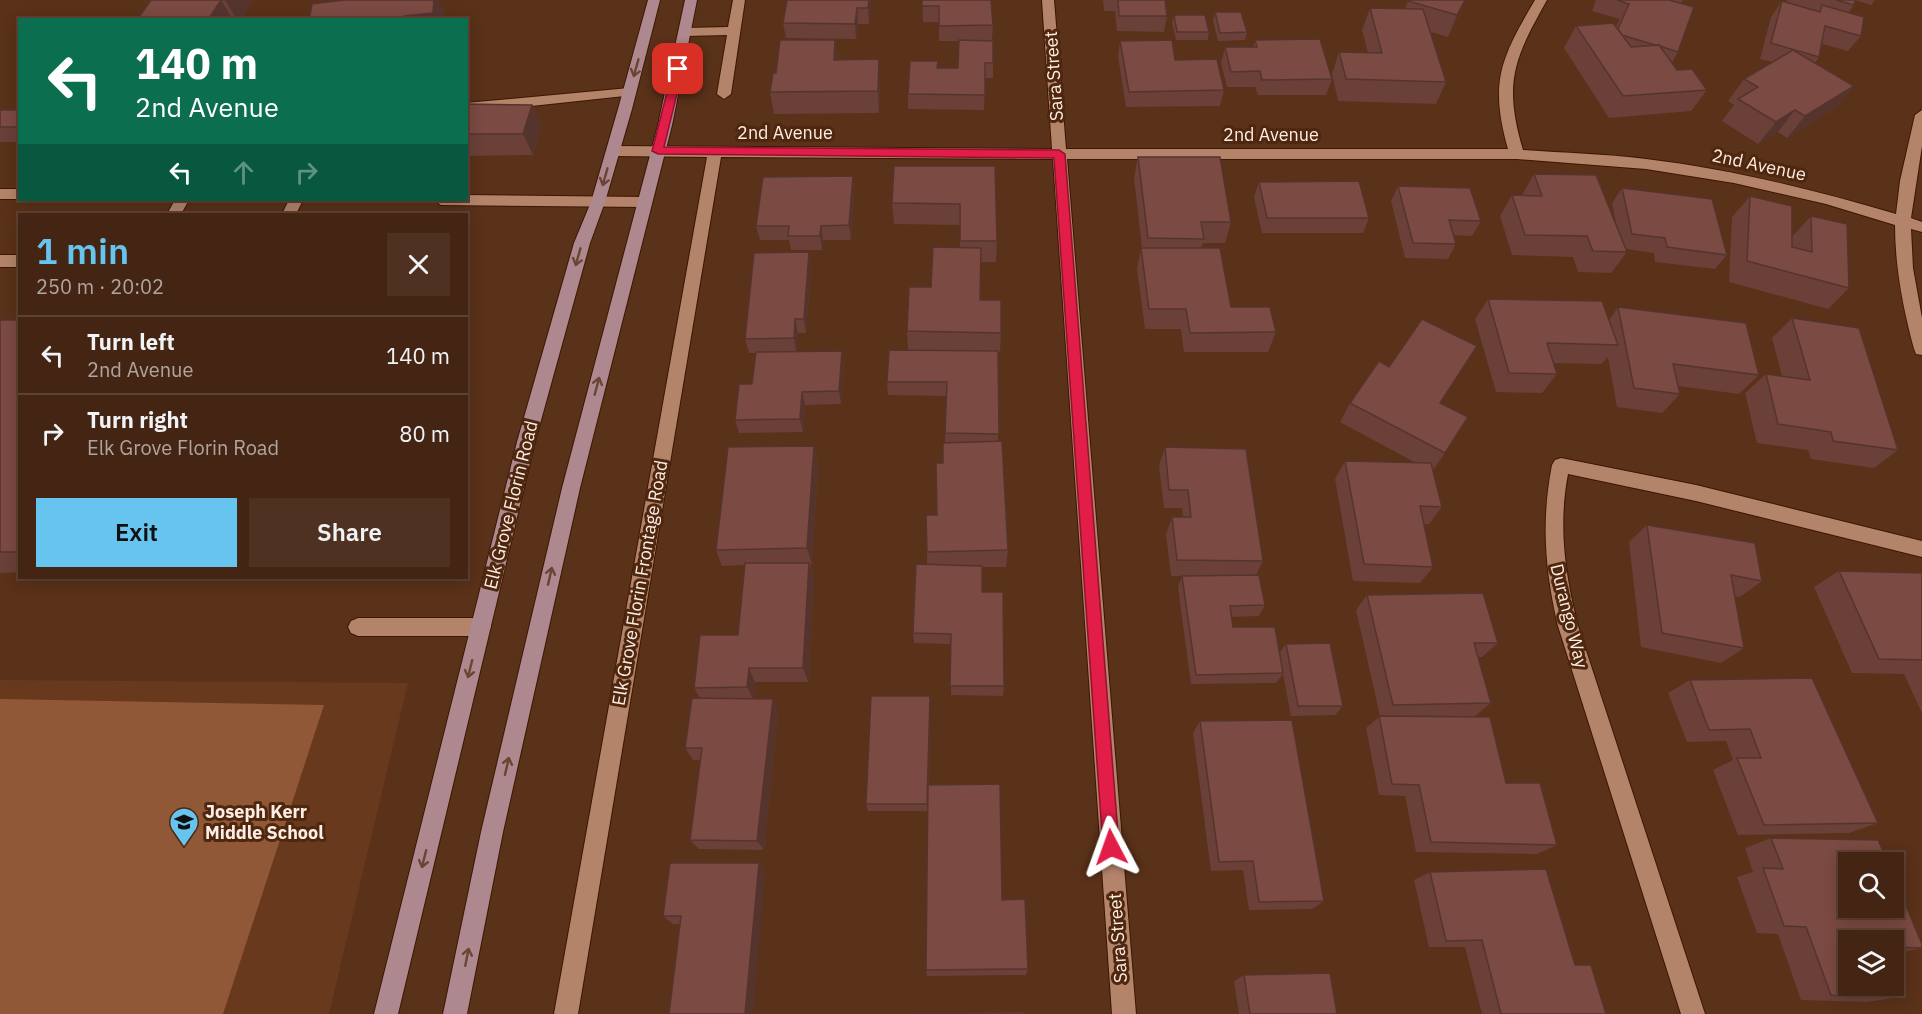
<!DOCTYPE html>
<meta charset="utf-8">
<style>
body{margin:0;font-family:"IBM Plex Sans",sans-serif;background:#4e3121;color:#f1f3f6;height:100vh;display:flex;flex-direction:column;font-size:22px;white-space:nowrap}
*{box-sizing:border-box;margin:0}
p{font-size:20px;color:#afa5a0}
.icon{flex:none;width:33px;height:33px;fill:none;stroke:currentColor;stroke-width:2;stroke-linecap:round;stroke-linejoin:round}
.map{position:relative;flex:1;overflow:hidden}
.panel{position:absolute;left:18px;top:213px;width:450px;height:366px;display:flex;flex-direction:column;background:#442513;border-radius:0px;box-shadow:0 3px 15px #0003,0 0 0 2px #5c4233}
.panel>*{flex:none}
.banner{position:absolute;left:18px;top:18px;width:450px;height:183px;border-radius:0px;box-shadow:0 3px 15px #0003,0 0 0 2px #5c4233;background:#0b6e4f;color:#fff;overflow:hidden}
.controls{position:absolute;left:1838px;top:852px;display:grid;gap:12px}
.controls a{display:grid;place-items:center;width:66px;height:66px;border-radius:0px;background:#442513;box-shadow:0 3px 15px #0003,0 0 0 2px #5c4233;font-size:30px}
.pin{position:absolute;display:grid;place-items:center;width:51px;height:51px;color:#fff;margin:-26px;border-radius:12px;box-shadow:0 3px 9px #0006}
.me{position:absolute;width:66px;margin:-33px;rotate:356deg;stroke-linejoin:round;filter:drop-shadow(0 0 4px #0008)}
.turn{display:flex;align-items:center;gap:21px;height:126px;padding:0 18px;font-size:27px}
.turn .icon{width:78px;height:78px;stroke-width:2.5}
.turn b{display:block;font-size:42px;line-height:51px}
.lanes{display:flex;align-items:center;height:57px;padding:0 18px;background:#0003;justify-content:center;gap:30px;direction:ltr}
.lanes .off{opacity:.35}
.round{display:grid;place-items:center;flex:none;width:63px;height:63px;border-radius:0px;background:#4e3121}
.overview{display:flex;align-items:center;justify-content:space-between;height:102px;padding:0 18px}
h1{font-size:36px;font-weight:600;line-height:45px;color:#66c4ef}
.cta{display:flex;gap:12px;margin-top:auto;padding:12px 18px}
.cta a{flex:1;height:69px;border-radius:0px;background:#66c4ef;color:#111;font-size:24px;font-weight:600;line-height:69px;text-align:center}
.cta a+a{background:#4e3121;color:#f1f3f6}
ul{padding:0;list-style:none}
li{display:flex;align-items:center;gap:18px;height:78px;padding:0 18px;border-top:2px solid #5c4233}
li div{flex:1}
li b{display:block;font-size:22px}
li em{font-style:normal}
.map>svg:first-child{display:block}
.built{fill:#69391d}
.green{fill:#915837}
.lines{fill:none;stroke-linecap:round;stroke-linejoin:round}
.lane-casing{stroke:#3d1700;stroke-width:2}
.street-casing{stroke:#3d1700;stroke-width:2}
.secondary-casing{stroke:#3d1700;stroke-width:2}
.lane{fill:#b3846a;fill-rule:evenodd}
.street{fill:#b3846a;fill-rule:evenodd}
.secondary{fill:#ad888e;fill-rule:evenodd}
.wall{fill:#6a4039}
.shaded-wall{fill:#56342e}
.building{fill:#7b4a42;stroke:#56342e;stroke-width:1.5}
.oneway{stroke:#6a4434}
.route{fill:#e11d48;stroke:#92132f;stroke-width:1.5}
.labels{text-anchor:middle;stroke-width:6;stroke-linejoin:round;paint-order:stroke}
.street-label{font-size:18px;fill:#fdede5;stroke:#4e270e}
.poi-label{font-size:18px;font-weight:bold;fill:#fdede5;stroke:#4e270e;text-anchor:start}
</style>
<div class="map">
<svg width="1922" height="1014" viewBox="0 0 1922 1014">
<rect width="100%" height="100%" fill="#5a3119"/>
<polygon class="built" points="0,680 408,683 329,1014 0,1014"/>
<polygon class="green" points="0,699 324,705 223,1014 0,1014"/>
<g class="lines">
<g class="lane-casing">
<g id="lane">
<polygon points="629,88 634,89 636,92 634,95 466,113 466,103"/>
<rect x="0" y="189" width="20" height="10"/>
<polygon points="466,195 645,197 652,202 645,207 441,205 434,200 466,200"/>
<polygon points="175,200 189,200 181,214 167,214"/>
<polygon points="289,200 303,200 296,214 282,214"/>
<rect x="0" y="255" width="20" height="12"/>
<polygon points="358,618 481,618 488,621 491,627 488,633 481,636 358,636 351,633 348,627 351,621"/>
</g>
</g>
<g class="street-casing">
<g id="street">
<polygon points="733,0 745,0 731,94 724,99 717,94 727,35 686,36 679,32 686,28 728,27"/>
<path d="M 1042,0 L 1054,0 L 1066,149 L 1508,149 C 1489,82 1501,58 1535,0 L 1547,0 C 1514,59 1503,82 1523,150 C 1564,153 1605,154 1646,159 C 1731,169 1814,190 1896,214 L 1900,181 L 1915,115 L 1922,110 L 1922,146 L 1911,218 L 1922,222 L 1922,232 L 1911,229 L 1913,268 L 1922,318 L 1922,355 L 1916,354 L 1914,349 C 1903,308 1895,267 1895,225 L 1826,204 L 1734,183 L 1646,169 L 1517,159 L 1067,159 L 1136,1014 L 1112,1014 L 1053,159 L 721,157 L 578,1014 L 554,1014 L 707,157 L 613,156 L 606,151 L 613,146 L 1052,149 Z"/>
<path d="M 1561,458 L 1696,485 L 1922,541 L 1922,557 L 1696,501 L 1568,474 C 1558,526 1565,575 1578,626 L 1705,1014 L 1681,1014 L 1558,626 C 1545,571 1541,521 1552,465 L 1555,460 Z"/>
</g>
</g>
<g class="secondary-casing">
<g id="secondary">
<polygon points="648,0 660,0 632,109 605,202 590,243 535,442 398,1014 374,1014 517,442 574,243 591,202 618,109"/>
<polygon points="685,0 697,0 672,125 580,488 503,832 467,1014 443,1014 481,832 562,488 658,125"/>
</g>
</g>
<use href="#lane" class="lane"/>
<use href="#street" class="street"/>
<use href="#secondary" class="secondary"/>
</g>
<g class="wall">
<polygon points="151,0 252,0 241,20 137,20"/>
<polygon points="787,0 871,0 869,24 858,24 856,39 786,38 783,23"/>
<polygon points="922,0 993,25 992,40 970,41 993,41 993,78 985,78 984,110 908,109 908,94 938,61 938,68 958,68 959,41 939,41 939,22 923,22"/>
<polygon points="1103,0 1165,0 1167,16 1164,32 1117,31 1115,11 1104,11"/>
<polygon points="1408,0 1466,0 1448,37 1431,32 1446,82 1436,104 1338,101 1332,74 1339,52 1368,53 1362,30 1370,8 1405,9"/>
<polygon points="1596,0 1683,0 1681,3 1678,52 1672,62 1677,70 1707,90 1691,111 1609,118 1564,48 1576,26 1616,27 1620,19 1592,11"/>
<polygon points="1787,0 1875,0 1871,5 1855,0 1854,5 1849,12 1861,36 1848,51 1822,44 1819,57 1815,63 1854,86 1835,108 1787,138 1778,132 1758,144 1722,121 1734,105 1728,101 1744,79 1773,62 1760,59 1771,17 1782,1 1786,3"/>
<polygon points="1215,12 1247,32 1245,40 1218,41 1213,20"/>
<polygon points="1174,15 1209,32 1208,40 1176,40 1172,23"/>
<polygon points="835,40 838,60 880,81 879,113 774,114 770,92 776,73"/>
<polygon points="1255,40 1332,79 1326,95 1258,95 1255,87 1227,87 1221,63 1225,47 1253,47"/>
<polygon points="1120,41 1175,60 1224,90 1220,106 1126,107 1118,56"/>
<polygon points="466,104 532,105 541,126 533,155 466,156"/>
<rect x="0" y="110" width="20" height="32"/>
<polygon points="1138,157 1231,222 1225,243 1203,243 1201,248 1231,307 1276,332 1268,352 1184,352 1181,329 1145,329 1137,269 1141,248 1142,248 1134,178"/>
<polygon points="995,166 997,241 996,262 981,262 980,300 1001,333 1000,352 998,352 998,442 1008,550 1006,567 982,567 982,592 1004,686 1003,696 951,695 951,644 914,643 913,633 927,565 927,552 937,515 945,442 946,396 888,395 887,382 908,350 907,331 931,287 960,247 960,225 894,224 892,203"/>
<polygon points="1534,174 1617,228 1612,203 1622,188 1727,255 1715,269 1655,262 1654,253 1626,249 1627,252 1611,273 1578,272 1573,257 1512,255 1500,216 1512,195 1522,195"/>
<polygon points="853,176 854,191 851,240 823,240 822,250 791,250 789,240 760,240 756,226"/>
<polygon points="1259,182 1369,218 1363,233 1262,233 1254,197"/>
<polygon points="1398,186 1481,221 1472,236 1453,235 1456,244 1448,259 1405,258 1391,201"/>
<polygon points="1750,196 1792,247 1792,237 1811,216 1849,288 1828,309 1729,282 1732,217"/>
<polygon points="811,267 806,333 798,333 796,351 842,351 844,364 841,404 805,405 803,432 739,433 735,420 752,384 756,353 749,353 745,339"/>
<polygon points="1488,299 1609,320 1618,307 1759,375 1739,394 1678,386 1680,394 1662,413 1617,407 1608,357 1601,364 1553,363 1557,374 1542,393 1496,392 1475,319"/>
<polygon points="1792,318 1898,450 1874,468 1811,459 1808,450 1757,443 1745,393 1766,374 1782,376 1772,338"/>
<polygon points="0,320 20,320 20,572 0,573"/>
<polygon points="1350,403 1440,403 1445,453 1433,470 1442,507 1429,524 1424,524 1433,567 1420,583 1353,581 1335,479 1345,461 1416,463 1340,422"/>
<polygon points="814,446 818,464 812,564 810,564 814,579 808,682 755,682 754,699 778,712 764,850 699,849 690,840 701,760 693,760 685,748 700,698 694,688 738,635 745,565 722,566 716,550"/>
<polygon points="1165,447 1263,561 1256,575 1265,605 1259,616 1232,617 1233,627 1279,653 1286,644 1343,706 1335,715 1291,716 1283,674 1276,683 1191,684 1178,587 1182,576 1171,576 1166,534 1172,517 1183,517 1182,508 1164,508 1159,466"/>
<polygon points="1647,525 1762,581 1740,597 1734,596 1744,648 1721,663 1641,647 1629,542"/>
<polygon points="1839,571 1922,573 1922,713 1904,674 1852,673 1814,587"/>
<polygon points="1367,595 1498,643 1482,657 1478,657 1491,703 1475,716 1454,717 1506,783 1557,845 1537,854 1416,852 1405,796 1379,795 1366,728 1380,716 1356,610"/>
<polygon points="1690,680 1878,823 1849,833 1738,835 1713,770 1733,760 1726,741 1687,742 1668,693"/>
<polygon points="930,706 929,785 1002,900 1028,969 1026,975 927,976 926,970 928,811 868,811 866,804"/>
<polygon points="1200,721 1324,901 1312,909 1249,910 1243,870 1211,871 1193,733"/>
<polygon points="1771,838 1922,948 1893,954 1893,940 1848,940 1900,997 1867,1002 1801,1000 1778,934 1757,933 1737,877 1753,872 1745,848"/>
<polygon points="765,872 680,924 673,924 663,916"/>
<polygon points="1430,872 1575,965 1606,1014 1482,1014 1465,947 1429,947 1414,880"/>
<polygon points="1244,975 1337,1014 1239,1014 1234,981"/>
</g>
<g class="shaded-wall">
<polygon points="221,0 233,20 208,20"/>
<polygon points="225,0 252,0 241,20 237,20"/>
<polygon points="404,0 438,0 445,14 444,20 405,20"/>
<polygon points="869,0 871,0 869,24 868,8"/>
<polygon points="1465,0 1466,0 1448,37 1457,15"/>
<polygon points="857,8 858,24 856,39 855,24"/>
<polygon points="835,40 838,62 834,60"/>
<polygon points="879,59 880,81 879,113 878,91"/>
<polygon points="1854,86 1835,108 1787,138 1805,116"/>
<polygon points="532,105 541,126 533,155 523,134"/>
<polygon points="1795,110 1778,132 1758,144 1776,122"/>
<polygon points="853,176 854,191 851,240 849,225"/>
<polygon points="821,226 823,240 822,250 820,236"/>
<polygon points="809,252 811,267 806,333 804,319"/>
<polygon points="795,319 798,333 796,352 794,338"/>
<polygon points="842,351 844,364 841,404 839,391"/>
<polygon points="802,392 805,405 803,432 800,419"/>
<polygon points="814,446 818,464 812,564 807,548"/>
<polygon points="809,563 814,579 808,682 803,668"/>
<polygon points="749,668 755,682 754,701 747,687"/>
<polygon points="930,696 930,706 928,811 927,804"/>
<polygon points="773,699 778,712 764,850 757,841"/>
<polygon points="759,863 765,872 753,1014 745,1014"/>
</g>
<g class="building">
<polygon points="151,0 225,0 221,0 208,20 137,20"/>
<polygon points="345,0 434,0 433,13 405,16 405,20 309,20 312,4"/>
<polygon points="787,0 869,0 868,8 857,8 855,24 783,23"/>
<polygon points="922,0 991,0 993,25 939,26 939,6 922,6"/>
<polygon points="1118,0 1165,0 1167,16 1119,16"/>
<polygon points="1408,0 1465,0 1457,15 1408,1"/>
<polygon points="1617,0 1669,0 1694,7 1678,52 1660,46 1659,45 1655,45 1622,35 1618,29 1629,4"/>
<polygon points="1836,0 1855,0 1854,5"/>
<polygon points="1782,1 1820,12 1822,5 1864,17 1861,36 1825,26 1819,57 1771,43"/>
<polygon points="1370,8 1423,9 1446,82 1346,79 1339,52 1382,53"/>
<polygon points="1215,12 1241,12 1247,32 1220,33"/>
<polygon points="1174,15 1205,15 1209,32 1177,32"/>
<polygon points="1613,23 1631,47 1659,45 1677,70 1692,69 1707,90 1623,96 1576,26"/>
<polygon points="1320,39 1332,79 1262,80 1260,71 1231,72 1225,47 1257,47 1255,40"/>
<polygon points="780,40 835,40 834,60 879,59 878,91 770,92 773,73 776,73"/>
<polygon points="959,40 993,41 993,63 985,63 985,95 908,94 910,61 938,61 937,68 958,68"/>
<polygon points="1172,40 1175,60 1217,59 1224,90 1129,92 1120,41"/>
<polygon points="1793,50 1854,86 1805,116 1795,110 1776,122 1738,99 1758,87 1744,79"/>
<polygon points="466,104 532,105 523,134 466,134"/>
<rect x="0" y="110" width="20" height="17"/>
<polygon points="1138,157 1220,157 1231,222 1201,222 1204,239 1148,238"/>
<polygon points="894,166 995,166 997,241 960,241 960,204 892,203"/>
<polygon points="1534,174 1596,175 1627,252 1593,251 1587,236 1525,235 1512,195 1542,196"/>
<polygon points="853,176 849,225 821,226 820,236 788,236 789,226 756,226 763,177"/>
<polygon points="1359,181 1369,218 1267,218 1259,182"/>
<polygon points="1398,186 1470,188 1481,221 1449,220 1456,244 1413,243"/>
<polygon points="1622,188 1712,199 1727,255 1667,247 1665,238 1632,234"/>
<polygon points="1750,196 1792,206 1792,247 1812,252 1811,216 1847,224 1849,288 1747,261"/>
<polygon points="933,247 981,248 980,300 1001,300 1001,333 907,331 909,287 931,287"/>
<polygon points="1141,248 1220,248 1231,307 1270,307 1276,332 1190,333 1186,309 1149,309"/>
<polygon points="809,252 804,319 795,319 794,338 745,339 754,253"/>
<polygon points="1488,299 1602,301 1618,345 1547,343 1557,374 1509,373"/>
<polygon points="1618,307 1746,323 1759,375 1673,364 1680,394 1634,388"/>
<polygon points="1792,318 1859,328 1898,450 1833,441 1831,432 1778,424 1766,374 1810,380"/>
<polygon points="1422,319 1477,346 1440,403 1468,417 1445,453 1350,403 1379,361 1389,367"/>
<rect x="0" y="320" width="20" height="232"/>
<polygon points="889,350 998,351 999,434 945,433 947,382 887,382"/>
<polygon points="842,351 839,391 802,392 800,419 735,420 739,384 752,384 756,352"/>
<polygon points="1002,441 1008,550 927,552 926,515 937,515 936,463 943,463 943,443"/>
<polygon points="814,446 807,548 716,550 728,447"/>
<polygon points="1165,447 1246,449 1263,561 1177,560 1172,517 1191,517 1188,490 1169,490"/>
<polygon points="1345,461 1431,463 1442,507 1420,506 1433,567 1364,564"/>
<polygon points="1647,525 1755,543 1762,581 1731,575 1744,648 1662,633"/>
<polygon points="745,563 809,563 803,668 749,668 747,687 694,688 700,635 738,635"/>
<polygon points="916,564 982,566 982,592 1003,592 1004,686 950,686 951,634 913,633"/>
<polygon points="1839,571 1922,573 1922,660 1879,659"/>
<polygon points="1259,575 1265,605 1230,606 1233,627 1275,627 1283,673 1196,675 1182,576"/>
<polygon points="1483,593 1498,643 1474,643 1491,703 1393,705 1367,595"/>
<polygon points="1330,643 1343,706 1298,706 1286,644"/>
<polygon points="1812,678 1878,823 1764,825 1737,758 1761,758 1750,729 1709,730 1690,680"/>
<polygon points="871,696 930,696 927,804 866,804"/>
<polygon points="692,698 773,699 757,841 690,840 702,748 685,748"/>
<polygon points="1379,716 1490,717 1506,783 1540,783 1557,845 1431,842 1419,785 1392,784"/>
<polygon points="1292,720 1324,901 1259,902 1253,861 1219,862 1200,721"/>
<polygon points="1000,784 1002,900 1025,899 1028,969 926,970 928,785"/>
<polygon points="1771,838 1878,840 1888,862 1848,862 1848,908 1893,908 1893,875 1922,944 1922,948 1893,947 1893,940 1848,940 1848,986 1893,986 1893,980 1900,997 1831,995 1806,927 1784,926 1763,868 1783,869"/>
<polygon points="670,863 759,863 745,1014 669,1014 681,916 663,916"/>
<polygon points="1546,869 1575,965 1591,965 1606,1014 1501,1014 1482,940 1446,941 1430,872"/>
<polygon points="1330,973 1337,1014 1250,1014 1244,975"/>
<polygon points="1024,1012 1024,1014 912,1014 912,1013"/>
</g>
<defs><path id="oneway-shaft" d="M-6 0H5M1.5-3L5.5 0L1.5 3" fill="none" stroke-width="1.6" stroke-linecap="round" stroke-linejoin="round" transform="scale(1.5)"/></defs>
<g class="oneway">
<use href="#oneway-shaft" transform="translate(636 68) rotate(106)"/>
<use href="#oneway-shaft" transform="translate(605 177) rotate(106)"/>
<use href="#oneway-shaft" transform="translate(578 257) rotate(106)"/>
<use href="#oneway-shaft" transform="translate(597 386) rotate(-75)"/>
<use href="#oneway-shaft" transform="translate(550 576) rotate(-77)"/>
<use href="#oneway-shaft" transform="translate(470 669) rotate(104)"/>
<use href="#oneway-shaft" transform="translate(507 766) rotate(-77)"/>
<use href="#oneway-shaft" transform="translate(424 859) rotate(104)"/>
<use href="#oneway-shaft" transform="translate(467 957) rotate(-79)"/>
</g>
<polygon class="route" points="678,66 683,69 664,147 1059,150 1065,154 1119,847 1117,853 1111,855 1105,853 1103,847 1054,158 658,154 652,151 673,69"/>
<defs>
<g id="school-pin" transform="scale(1.5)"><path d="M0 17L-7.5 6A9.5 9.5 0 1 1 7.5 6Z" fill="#66c4ef" stroke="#4e270e"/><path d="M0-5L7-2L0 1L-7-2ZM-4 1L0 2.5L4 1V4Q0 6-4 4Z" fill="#111"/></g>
</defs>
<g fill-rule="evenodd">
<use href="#school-pin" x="184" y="822"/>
</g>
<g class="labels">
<g class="street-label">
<text transform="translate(1054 76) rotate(-94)" y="6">Sara Street</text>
<text x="785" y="139">2nd Avenue</text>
<text x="1271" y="141">2nd Avenue</text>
<text transform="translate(1759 165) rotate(12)" y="6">2nd Avenue</text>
<text transform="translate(511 505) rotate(-76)" y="6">Elk Grove Florin Road</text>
<text transform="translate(640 583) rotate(-80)" y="6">Elk Grove Florin Frontage Road</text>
<text transform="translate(1569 616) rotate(76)" y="6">Durango Way</text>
<text transform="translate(1118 938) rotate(-94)" y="6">Sara Street</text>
</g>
<g class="poi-label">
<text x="205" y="818">Joseph Kerr<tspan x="205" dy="21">Middle School</tspan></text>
</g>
</g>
</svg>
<div class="controls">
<a><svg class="icon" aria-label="search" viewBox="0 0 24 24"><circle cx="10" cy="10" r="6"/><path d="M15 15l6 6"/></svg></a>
<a><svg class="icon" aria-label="layers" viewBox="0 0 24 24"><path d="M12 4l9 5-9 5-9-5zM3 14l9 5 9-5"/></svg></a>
</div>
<div class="pin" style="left:678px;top:69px;background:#d93025"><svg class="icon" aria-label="arrive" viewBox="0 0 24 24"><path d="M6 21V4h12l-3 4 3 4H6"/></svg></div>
<svg class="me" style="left:1111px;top:847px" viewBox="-20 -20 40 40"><path d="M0-17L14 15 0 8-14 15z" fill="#e11d48" stroke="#fff" stroke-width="4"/></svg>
<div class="banner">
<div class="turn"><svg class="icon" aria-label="left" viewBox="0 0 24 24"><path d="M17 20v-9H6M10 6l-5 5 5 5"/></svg><div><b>140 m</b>2nd Avenue</div></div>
<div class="lanes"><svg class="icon" aria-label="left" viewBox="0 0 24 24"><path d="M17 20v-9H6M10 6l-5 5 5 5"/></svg><svg class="icon off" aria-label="ahead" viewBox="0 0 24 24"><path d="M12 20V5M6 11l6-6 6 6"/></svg><svg class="icon off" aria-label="right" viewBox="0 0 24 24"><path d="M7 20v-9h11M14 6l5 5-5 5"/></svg></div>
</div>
<section class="panel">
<div class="overview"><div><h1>1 min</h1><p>250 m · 20:02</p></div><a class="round"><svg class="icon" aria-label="close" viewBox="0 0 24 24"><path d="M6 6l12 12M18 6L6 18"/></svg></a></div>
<ul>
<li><svg class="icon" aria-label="left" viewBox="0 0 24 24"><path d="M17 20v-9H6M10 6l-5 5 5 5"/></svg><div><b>Turn left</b><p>2nd Avenue</p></div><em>140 m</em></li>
<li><svg class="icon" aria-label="right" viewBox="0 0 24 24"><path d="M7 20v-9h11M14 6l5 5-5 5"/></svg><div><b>Turn right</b><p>Elk Grove Florin Road</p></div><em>80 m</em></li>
</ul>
<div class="cta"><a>Exit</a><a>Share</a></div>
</section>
</div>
